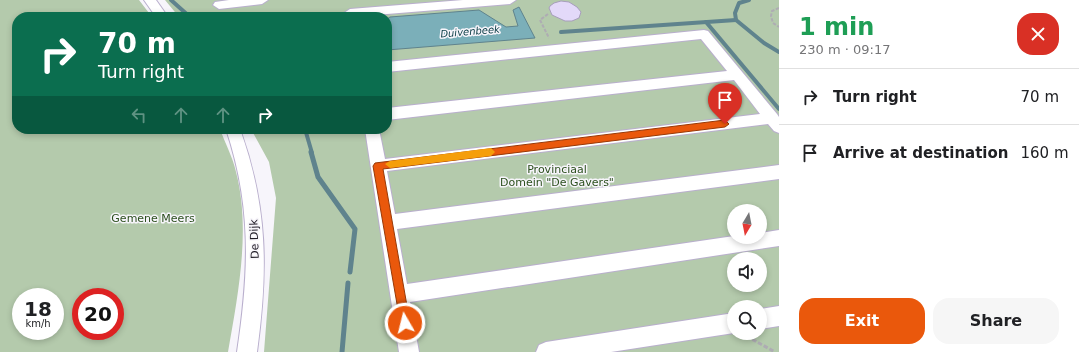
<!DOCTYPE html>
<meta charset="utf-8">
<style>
body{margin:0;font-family:"DejaVu Sans",sans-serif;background:#f6f6f6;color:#202124;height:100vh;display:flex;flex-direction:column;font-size:15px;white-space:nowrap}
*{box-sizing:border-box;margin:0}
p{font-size:13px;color:#757577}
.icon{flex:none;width:22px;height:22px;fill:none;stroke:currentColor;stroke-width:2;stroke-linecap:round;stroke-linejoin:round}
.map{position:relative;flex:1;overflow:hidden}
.details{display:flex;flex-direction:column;background:#fff;width:300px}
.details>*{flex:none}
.top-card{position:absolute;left:12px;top:12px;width:380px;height:122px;border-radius:16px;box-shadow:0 2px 6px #0003;background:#0b6e4f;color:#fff;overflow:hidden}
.needle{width:26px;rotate:190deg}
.buttons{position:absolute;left:727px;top:204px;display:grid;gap:8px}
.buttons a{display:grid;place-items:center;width:40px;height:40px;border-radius:50%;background:#fff;box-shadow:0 2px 6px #0003;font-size:20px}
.speed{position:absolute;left:12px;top:288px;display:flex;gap:8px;font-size:20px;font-weight:700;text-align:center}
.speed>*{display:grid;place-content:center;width:52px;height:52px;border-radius:50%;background:#fff;box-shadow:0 2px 6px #0003;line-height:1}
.speed small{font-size:10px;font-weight:400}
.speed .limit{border:6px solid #d22;background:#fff;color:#111}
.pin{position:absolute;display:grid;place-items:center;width:34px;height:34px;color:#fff;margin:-41px -17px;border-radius:50% 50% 50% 0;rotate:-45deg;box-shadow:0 0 4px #0007}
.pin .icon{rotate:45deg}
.me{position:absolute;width:44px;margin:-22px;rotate:352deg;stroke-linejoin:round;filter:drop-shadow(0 0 3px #0008)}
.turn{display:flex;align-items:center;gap:14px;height:84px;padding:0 20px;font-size:18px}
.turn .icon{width:52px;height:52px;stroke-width:2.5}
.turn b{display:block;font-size:28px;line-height:34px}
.lanes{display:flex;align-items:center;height:38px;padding:0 20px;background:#0003;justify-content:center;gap:20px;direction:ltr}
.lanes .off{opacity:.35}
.round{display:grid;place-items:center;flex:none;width:42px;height:42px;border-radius:16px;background:#f6f6f6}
.headline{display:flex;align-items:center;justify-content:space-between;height:68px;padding:0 20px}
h1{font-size:24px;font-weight:600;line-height:30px;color:#1e9e55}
.primary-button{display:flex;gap:8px;margin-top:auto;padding:8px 20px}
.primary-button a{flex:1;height:46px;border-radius:16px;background:#ea580c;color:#fff;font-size:16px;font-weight:600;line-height:46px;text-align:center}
.primary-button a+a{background:#f6f6f6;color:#202124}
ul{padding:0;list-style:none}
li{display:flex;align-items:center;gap:12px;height:56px;padding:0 20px;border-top:1px solid #e0e0e0}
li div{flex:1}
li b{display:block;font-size:15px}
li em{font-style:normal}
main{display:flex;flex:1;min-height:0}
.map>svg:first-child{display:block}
.green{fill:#b4caac;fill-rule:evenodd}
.water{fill:#7bafb9;stroke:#5f838d}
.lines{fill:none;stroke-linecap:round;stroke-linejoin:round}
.stream-far1{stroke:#5f838d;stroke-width:4}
.stream{stroke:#5f838d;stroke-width:5}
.building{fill:#e3d9f9;stroke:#a79ebb}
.minor-casing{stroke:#b9afcd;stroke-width:2}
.path-far1{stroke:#aeacb3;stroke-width:2;stroke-dasharray:3.5 1.5;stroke-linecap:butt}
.path{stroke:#aeacb3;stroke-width:3;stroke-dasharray:4.5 2;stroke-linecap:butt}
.minor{fill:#fff;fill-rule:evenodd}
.route{fill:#ea580c;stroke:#983908}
.slow{fill:#f59e0b}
.labels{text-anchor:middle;stroke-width:3;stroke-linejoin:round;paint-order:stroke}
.far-water-label{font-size:10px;font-style:italic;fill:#0e4048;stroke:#f7f5fb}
.park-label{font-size:11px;fill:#2b4f1d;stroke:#f7f5fb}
.street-label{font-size:11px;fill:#1f1b26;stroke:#f7f5fb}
</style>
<main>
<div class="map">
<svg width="779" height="352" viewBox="0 0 779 352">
<rect width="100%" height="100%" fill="#f7f5fb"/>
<g class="green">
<path d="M 0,0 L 139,0 L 152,17 L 17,17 L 17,129 L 220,129 C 225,143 233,158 236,172 C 251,229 238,295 228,352 L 0,352 ZM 21,297 L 55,297 L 55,331 L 21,331 ZM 81,297 L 115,297 L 115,331 L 81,331 Z"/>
<path d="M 165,0 L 779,0 L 779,352 L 264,352 L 276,198 L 269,162 L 251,129 L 387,129 L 387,17 L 179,17 ZM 734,211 L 760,211 L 760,237 L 734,237 ZM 734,259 L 760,259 L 760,285 L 734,285 ZM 734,307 L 760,307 L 760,333 L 734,333 Z"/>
</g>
<polygon class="water" points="519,7 535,38 387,50 387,19 390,17 479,10 506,27 518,26 513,10"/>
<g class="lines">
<g class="stream-far1">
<polyline points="171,0 190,17"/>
<polyline points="749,0 739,3 735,13 736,20 764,43 779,52"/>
<polyline points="706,22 779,109"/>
<polyline points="561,32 736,20"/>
<polyline points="305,129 312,153"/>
</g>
<g class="stream">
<polyline points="311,152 318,177 355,229 350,272"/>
<polyline points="342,352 348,283"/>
</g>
</g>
<polygon class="building" points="561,1 569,2 577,7 581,12 579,18 572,21 565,21 552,15 549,8 550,6 554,3"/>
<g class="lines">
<g class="minor-casing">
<g id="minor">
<polygon points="144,0 156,0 168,17 156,17"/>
<polygon points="229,0 268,0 262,4 219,9 213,5 215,2"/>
<polygon points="463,0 516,0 510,4 350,17 344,13 350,9"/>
<polygon points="704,30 708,31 777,114 779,117 779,133 774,131 768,124 387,171 395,214 779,165 779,179 397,229 407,284 734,236 760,237 760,233 779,230 779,246 410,302 419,352 399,352 365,129 379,129 385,159 760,114 734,80 387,120 387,108 727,71 701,39 387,72 387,62"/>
<path d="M 226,129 L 240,129 C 268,207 268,271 257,352 L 237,352 C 249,272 252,207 226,129 Z"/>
<polygon points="779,306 779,326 760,329 760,309"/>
<polygon points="734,313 734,333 611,352 536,352 539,345 546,342"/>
</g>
</g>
<g class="path-far1">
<polyline points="779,8 772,11 771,16 773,23 779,27"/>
<polyline points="548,14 540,20 549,38"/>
</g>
<polyline class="path" points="741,333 775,352"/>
<use href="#minor" class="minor"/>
</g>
<polygon class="route" points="725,120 729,124 725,127 383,169 410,323 409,327 405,328 401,327 373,166 375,163"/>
<polygon class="slow" points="491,148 495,152 491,156 390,168 385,164 390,161"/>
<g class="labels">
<g class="far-water-label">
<text transform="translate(470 31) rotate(-5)" y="4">Duivenbeek</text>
</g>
<g class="park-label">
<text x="557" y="173">Provinciaal<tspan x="557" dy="13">Domein "De Gavers"</tspan></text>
<text x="153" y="222">Gemene Meers</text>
</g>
<g class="street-label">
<text transform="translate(254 239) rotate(-92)" y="4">De Dijk</text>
</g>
</g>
</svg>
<div class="buttons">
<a><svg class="needle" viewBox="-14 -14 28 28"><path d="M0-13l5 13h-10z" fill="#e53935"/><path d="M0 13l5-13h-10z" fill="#757577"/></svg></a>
<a><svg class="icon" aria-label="sound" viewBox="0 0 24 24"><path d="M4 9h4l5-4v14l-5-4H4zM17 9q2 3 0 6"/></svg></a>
<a><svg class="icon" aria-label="search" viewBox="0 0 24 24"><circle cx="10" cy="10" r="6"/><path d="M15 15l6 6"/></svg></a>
</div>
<div class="speed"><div>18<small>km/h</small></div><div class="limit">20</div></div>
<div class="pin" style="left:725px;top:124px;background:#d93025"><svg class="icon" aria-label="arrive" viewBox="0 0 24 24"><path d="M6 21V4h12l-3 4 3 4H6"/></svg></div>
<svg class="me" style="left:405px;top:323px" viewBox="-20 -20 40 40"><circle r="17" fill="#ea580c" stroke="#fff" stroke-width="3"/><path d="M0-11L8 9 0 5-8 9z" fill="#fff"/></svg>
<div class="top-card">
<div class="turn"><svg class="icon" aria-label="right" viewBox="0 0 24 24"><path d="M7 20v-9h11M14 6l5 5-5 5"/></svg><div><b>70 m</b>Turn right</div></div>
<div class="lanes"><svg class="icon off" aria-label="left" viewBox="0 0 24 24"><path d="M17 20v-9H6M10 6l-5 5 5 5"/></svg><svg class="icon off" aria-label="ahead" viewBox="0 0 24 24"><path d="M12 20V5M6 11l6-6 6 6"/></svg><svg class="icon off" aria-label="ahead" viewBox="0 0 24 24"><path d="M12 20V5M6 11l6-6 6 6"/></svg><svg class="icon" aria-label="right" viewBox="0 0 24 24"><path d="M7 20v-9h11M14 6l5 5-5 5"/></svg></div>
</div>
</div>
<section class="details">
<div class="headline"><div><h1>1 min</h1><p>230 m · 09:17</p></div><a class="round" style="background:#d93025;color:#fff"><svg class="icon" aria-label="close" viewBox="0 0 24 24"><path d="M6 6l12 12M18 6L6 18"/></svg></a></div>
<ul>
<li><svg class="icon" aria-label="right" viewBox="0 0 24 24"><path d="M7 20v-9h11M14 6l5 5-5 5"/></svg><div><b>Turn right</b></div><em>70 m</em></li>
<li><svg class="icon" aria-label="arrive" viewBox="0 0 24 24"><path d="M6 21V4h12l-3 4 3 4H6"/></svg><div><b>Arrive at destination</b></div><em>160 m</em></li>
</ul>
<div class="primary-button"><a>Exit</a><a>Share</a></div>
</section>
</main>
